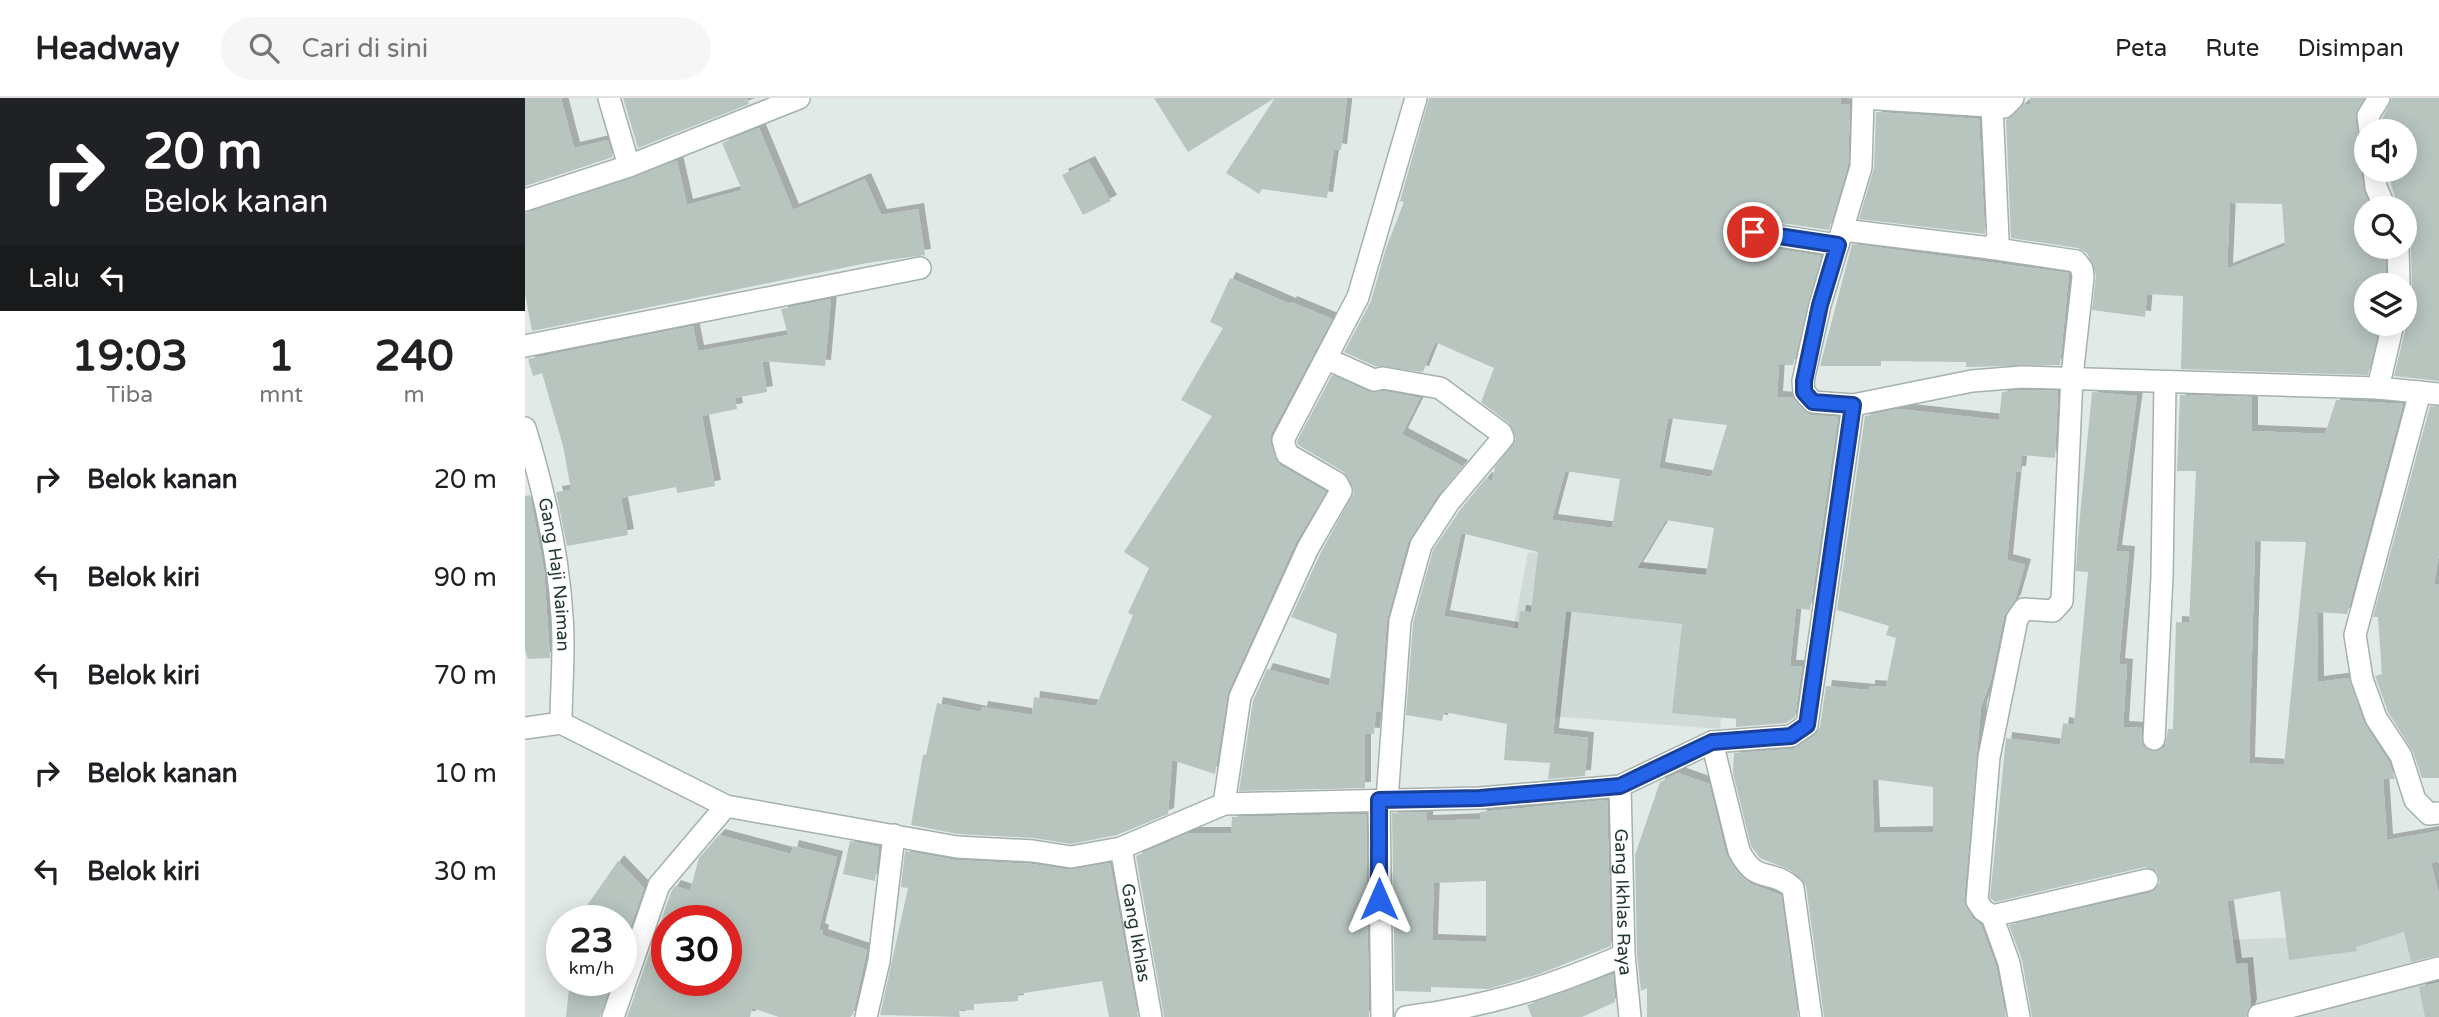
<!DOCTYPE html>
<html lang="id">
<style>
body{margin:0;font-family:"Varela Round",sans-serif;background:#f6f6f6;color:#202124;height:100vh;display:flex;flex-direction:column;font-size:26px;white-space:nowrap}
*{box-sizing:border-box;margin:0}
p{font-size:23px;color:#757577}
.icon{flex:none;width:38px;height:38px;fill:none;stroke:currentColor;stroke-width:2;stroke-linecap:round;stroke-linejoin:round}
.map{position:relative;flex:1;overflow:hidden}
.panel{display:flex;flex-direction:column;background:#fff;width:525px}
.panel>*{flex:none}
.guide{background:#202124;color:#fff;overflow:hidden}
.controls{position:absolute;left:1829px;top:21px;display:grid;gap:14px}
.controls a{display:grid;place-items:center;width:63px;height:63px;border-radius:50%;background:#fff;box-shadow:0 4px 18px #0003;font-size:35px}
.speed{position:absolute;left:21px;top:807px;display:flex;gap:14px;font-size:35px;font-weight:700;text-align:center}
.speed>*{display:grid;place-content:center;width:91px;height:91px;border-radius:50%;background:#fff;box-shadow:0 4px 18px #0003;line-height:1}
.speed small{font-size:18px;font-weight:400}
.speed .limit{border:10px solid #d22;background:#fff;color:#111}
.pin{position:absolute;display:grid;place-items:center;width:60px;height:60px;color:#fff;margin:-30px;border:4px solid #fff;border-radius:50%;box-shadow:0 2px 7px #0007}
.me{position:absolute;width:77px;margin:-38px;rotate:0deg;stroke-linejoin:round;filter:drop-shadow(0 0 5px #0008)}
.turn{display:flex;align-items:center;gap:24px;height:147px;padding:0 28px;font-size:32px}
.turn .icon{width:91px;height:91px;stroke-width:2.5}
.turn b{display:block;font-size:49px;line-height:60px}
.then{display:flex;align-items:center;height:66px;padding:0 28px;background:#0003;gap:14px;font-size:26px}
.eta{display:flex;justify-content:space-evenly;align-items:center;height:119px;text-align:center}
.eta b{font-size:42px;font-weight:700;line-height:49px}
ul{padding:0;list-style:none}
li{display:flex;align-items:center;gap:21px;height:98px;padding:0 28px}
li div{flex:1}
li b{display:block;font-size:26px}
li em{font-style:normal}
header{display:flex;align-items:center;gap:42px;box-sizing:border-box;height:98px;padding:0 35px;background:#fff;border-bottom:2px solid #e0e0e0}
header strong{font-size:33px}
nav{display:flex;gap:38px;margin-inline-start:auto;font-size:24px}
.search{width:490px;height:63px;background:#f6f6f6;display:flex;align-items:center;gap:18px;box-sizing:border-box;padding:0 24px;border-radius:38px;color:#757577;font-size:26px}
main{display:flex;flex:1;min-height:0}
.map>svg:first-child{display:block}
.built{fill:#d0dad6}
.building{fill:#b8c5bf;fill-rule:evenodd;filter:url(#shadow)}
.lines{fill:none;stroke-linecap:round;stroke-linejoin:round}
.minor-casing{stroke:#a5b1ad;stroke-width:24}
.minor{stroke:#fff;stroke-width:21}
.route-casing{stroke:#184099;stroke-width:18}
.route{stroke:#2563eb;stroke-width:12}
.labels{text-anchor:middle;stroke-width:5;stroke-linejoin:round;paint-order:stroke}
.street-label{font-size:18px;fill:#243933;stroke:#f2f7f5}
</style>
<header>
<strong>Headway</strong>
<div class="search"><svg class="icon" aria-label="search" viewBox="0 0 24 24"><circle cx="10" cy="10" r="6"/><path d="M15 15l6 6"/></svg>Cari di sini</div>
<nav><a>Peta</a><a>Rute</a><a>Disimpan</a></nav>
</header>
<main>
<section class="panel">
<div class="guide">
<div class="turn"><svg class="icon" aria-label="right" viewBox="0 0 24 24"><path d="M7 20v-9h11M14 6l5 5-5 5"/></svg><div><b>20 m</b>Belok kanan</div></div>
<div class="then">Lalu<svg class="icon" aria-label="left" viewBox="0 0 24 24"><path d="M17 20v-9H6M10 6l-5 5 5 5"/></svg></div>
</div>
<div class="eta">
<div><b>19:03</b><p>Tiba</p></div>
<div><b>1</b><p>mnt</p></div>
<div><b>240</b><p>m</p></div>
</div>
<ul>
<li><svg class="icon" aria-label="right" viewBox="0 0 24 24"><path d="M7 20v-9h11M14 6l5 5-5 5"/></svg><div><b>Belok kanan</b></div><em>20 m</em></li>
<li><svg class="icon" aria-label="left" viewBox="0 0 24 24"><path d="M17 20v-9H6M10 6l-5 5 5 5"/></svg><div><b>Belok kiri</b></div><em>90 m</em></li>
<li><svg class="icon" aria-label="left" viewBox="0 0 24 24"><path d="M17 20v-9H6M10 6l-5 5 5 5"/></svg><div><b>Belok kiri</b></div><em>70 m</em></li>
<li><svg class="icon" aria-label="right" viewBox="0 0 24 24"><path d="M7 20v-9h11M14 6l5 5-5 5"/></svg><div><b>Belok kanan</b></div><em>10 m</em></li>
<li><svg class="icon" aria-label="left" viewBox="0 0 24 24"><path d="M17 20v-9H6M10 6l-5 5 5 5"/></svg><div><b>Belok kiri</b></div><em>30 m</em></li>
</ul>
</section>
<div class="map">
<svg width="1914" height="919" viewBox="0 0 1914 919">
<defs>
<filter id="shadow"><feDropShadow dx="6" dy="-6" stdDeviation="0" flood-color="#0004"/></filter>
</defs>
<rect width="100%" height="100%" fill="#e2eae7"/>
<g class="built">
<polygon points="1003,454 1210,474 1195,631 973,614"/>
<polygon points="1882,835 1914,842 1914,919 1633,919 1616,845"/>
</g>
<g class="building">
<polygon points="0,0 36,0 49,50 83,42 88,59 0,88"/>
<polygon points="98,0 222,0 224,6 113,50"/>
<polygon points="629,0 822,0 816,52 809,51 802,100 737,91 734,96 701,75 750,0 663,54"/>
<path d="M 904,0 L 1316,0 L 1315,6 L 1325,7 L 1323,67 L 1304,132 L 1229,121 L 1218,125 L 1215,133 L 1219,144 L 1225,147 L 1296,158 L 1268,267 L 1254,267 L 1252,299 L 1268,300 L 1286,317 L 1313,319 L 1285,512 L 1271,510 L 1265,568 L 1277,568 L 1270,619 L 1261,625 L 1211,629 L 1211,621 L 1147,615 L 1157,526 L 1041,513 L 1028,636 L 1063,640 L 1060,678 L 1023,681 L 1025,665 L 979,662 L 982,626 L 919,614 L 917,623 L 881,617 L 888,525 L 908,452 L 935,412 L 961,380 L 967,383 L 970,369 L 991,341 L 984,325 L 956,304 L 969,270 L 910,244 L 898,274 L 850,268 L 819,254 L 846,203 L 861,150 L 879,104 L 875,103 ZM 1143,320 L 1202,327 L 1186,379 L 1134,370 ZM 1040,373 L 1095,381 L 1087,430 L 1027,422 ZM 1141,422 L 1189,430 L 1181,477 L 1112,470 ZM 936,435 L 1013,454 L 1006,514 L 995,513 L 993,531 L 919,518 Z"/>
<path d="M 1505,0 L 1839,0 L 1830,20 L 1834,40 L 1841,45 L 1841,62 L 1836,74 L 1839,94 L 1846,110 L 1841,110 L 1841,149 L 1860,149 L 1861,187 L 1841,187 L 1841,226 L 1855,226 L 1843,277 L 1656,271 L 1658,198 L 1622,196 L 1620,219 L 1567,212 L 1571,177 L 1562,155 L 1553,150 L 1486,140 L 1481,22 L 1499,7 L 1505,6 ZM 1705,105 L 1757,106 L 1760,148 L 1702,171 Z"/>
<polygon points="1867,0 1914,0 1914,283 1869,278 1881,229 1880,199 1887,187 1886,149 1880,138 1880,110 1873,110 1862,72 1880,72 1880,33 1858,33 1857,21"/>
<polygon points="1351,14 1454,21 1460,136 1334,121 1349,70"/>
<polygon points="234,30 268,112 340,81 356,117 393,111 400,157 342,165 7,233 0,196 0,115 152,63 162,107 217,92 197,45"/>
<polygon points="564,64 586,103 558,117 537,77"/>
<polygon points="1327,146 1544,175 1535,267 1441,269 1441,264 1356,263 1356,268 1295,268"/>
<polygon points="705,180 765,206 766,204 807,221 746,336 745,345 755,367 801,394 771,444 703,594 690,676 647,662 643,716 592,737 546,746 509,740 433,736 386,727 398,657 401,657 412,605 456,614 457,609 507,617 509,599 571,608 608,517 603,515 624,470 599,454 687,318 656,302 698,230 685,224"/>
<polygon points="306,201 300,268 237,263 242,294 210,300 212,311 177,318 190,388 152,395 151,389 96,400 103,437 42,448 31,394 46,392 38,348 17,275 8,278 3,261 168,228 173,253 263,237 256,211"/>
<polygon points="807,277 844,294 858,293 895,300 877,336 937,368 913,397 883,444 862,522 855,614 851,613 849,636 840,635 840,690 714,693 728,603 742,571 804,588 812,536 766,519 795,456 829,394 819,374 773,347 772,343"/>
<path d="M 1497,292 L 1533,293 L 1530,360 L 1497,357 L 1495,374 L 1491,374 L 1482,462 L 1500,467 L 1490,502 L 1479,518 L 1466,582 L 1456,609 L 1439,802 L 1447,819 L 1456,827 L 1471,868 L 1481,919 L 1299,919 L 1281,788 L 1265,772 L 1235,760 L 1226,748 L 1208,675 L 1209,655 L 1268,651 L 1289,638 L 1295,629 L 1301,588 L 1344,592 L 1344,588 L 1361,589 L 1371,540 L 1361,537 L 1364,528 L 1312,512 L 1340,318 L 1373,311 L 1474,322 L 1477,294 ZM 1347,681 L 1408,689 L 1408,734 L 1349,735 Z"/>
<path d="M 1567,294 L 1612,298 L 1591,453 L 1604,454 L 1594,566 L 1602,567 L 1598,629 L 1616,630 L 1618,648 L 1629,654 L 1640,649 L 1643,631 L 1648,631 L 1651,524 L 1664,525 L 1671,373 L 1652,373 L 1655,297 L 1727,299 L 1727,333 L 1800,336 L 1811,302 L 1878,306 L 1822,516 L 1792,514 L 1793,584 L 1824,580 L 1839,625 L 1864,664 L 1870,681 L 1858,681 L 1862,742 L 1914,733 L 1914,763 L 1906,765 L 1914,797 L 1914,857 L 1886,864 L 1879,834 L 1831,849 L 1832,853 L 1764,862 L 1755,793 L 1702,803 L 1711,866 L 1722,865 L 1726,907 L 1721,919 L 1507,919 L 1497,862 L 1484,827 L 1625,795 L 1635,785 L 1632,774 L 1620,769 L 1470,804 L 1465,800 L 1481,640 L 1535,647 L 1538,625 L 1549,627 L 1563,474 L 1551,473 L 1553,439 ZM 1730,443 L 1781,444 L 1759,667 L 1724,665 Z"/>
<polygon points="1905,308 1914,309 1914,455 1909,486 1914,487 1914,680 1897,680 1888,654 1863,614 1850,578 1857,576 1853,519 1848,519"/>
<polygon points="5,397 19,472 25,560 3,561 0,552 0,398"/>
<polygon points="1153,675 1184,686 1201,756 1211,772 1226,786 1256,797 1273,919 1122,919 1122,890 1116,893 1112,856 1110,757 1135,684"/>
<path d="M 1082,702 L 1086,848 L 1014,876 L 963,891 L 906,889 L 906,894 L 870,893 L 867,715 L 902,714 L 902,723 L 956,721 L 955,714 ZM 961,783 L 961,844 L 907,842 L 909,785 Z"/>
<polygon points="841,716 844,919 639,919 611,758 664,735 706,735 707,719"/>
<path d="M 194,737 L 266,756 L 268,748 L 312,759 L 294,831 L 298,833 L 297,837 L 342,852 L 328,916 L 325,919 L 254,919 L 227,910 L 225,919 L 102,919 L 146,794 L 150,788 L 165,793 L 174,760 ZM 142,822 L 201,822 L 201,882 L 142,882 Z"/>
<polygon points="325,743 354,749 350,783 318,776"/>
<polygon points="380,753 430,762 507,766 544,772 585,765 613,919 584,919 577,883 493,896 493,903 449,906 449,912 434,912 435,919 355,917 383,790 376,789"/>
<polygon points="93,763 119,790 96,855 96,822 52,822"/>
<polygon points="1088,876 1090,904 1057,919 1007,919 1002,907"/>
<polygon points="45,882 87,882 75,919 41,919"/>
<polygon points="1914,884 1914,919 1900,919 1894,889"/>
</g>
<g class="lines">
<g class="minor-casing">
<g id="minor">
<polyline points="84,0 104,68"/>
<polyline points="1338,0 1479,9 1488,0"/>
<polyline points="1338,2 1336,69 1295,207 1278,283 1279,294 1288,304 1328,307 1447,283 1497,279 1853,290 1914,296"/>
<polyline points="1845,33 1843,18 1854,0"/>
<polyline points="1849,72 1851,89 1860,110"/>
<polyline points="0,102 104,68 274,0"/>
<polyline points="1318,132 1465,150 1473,141 1467,8"/>
<polyline points="1228,134 1313,147"/>
<polyline points="1873,149 1874,187"/>
<polyline points="1465,150 1551,163 1557,171 1558,179 1547,278 1537,503 1528,513 1499,511 1492,521 1464,659 1452,803 1458,812 1467,818 1622,782"/>
<polyline points="0,248 395,170"/>
<polyline points="802,261 849,282 858,280 915,290 976,335 978,340 924,404 896,447 875,523 862,702"/>
<polyline points="1853,290 1868,226"/>
<polyline points="1895,294 1830,537 1837,581 1851,620 1876,658 1890,702 1904,716 1914,715"/>
<path id="s1" d="M 0,330 C 19,392 33,454 37,518 C 40,554 36,590 36,625"/>
<polyline points="0,630 36,625 201,708 432,749 508,753 546,759 596,750 699,706 955,700 1095,688 1187,644 1266,638 1282,627 1328,307"/>
<polyline points="1629,641 1637,478 1640,285"/>
<path d="M 1187,644 L 1214,753 C 1232,788 1245,769 1268,790 L 1286,919"/>
<path id="s2" d="M 1095,688 L 1099,857 L 1105,919"/>
<polyline points="854,702 857,919"/>
<polyline points="699,706 715,599 783,450 816,393 812,385 762,356 758,342 833,199 891,0"/>
<path id="s3" d="M 596,750 L 626,919"/>
<polyline points="1467,818 1484,865 1494,919"/>
<polyline points="1734,917 1914,870"/>
<polyline points="88,919 134,787 201,708"/>
<polyline points="341,919 354,863 369,737"/>
<path d="M 881,919 C 964,908 1022,890 1099,857"/>
</g>
</g>
<use href="#minor" class="minor"/>
</g>
<g class="lines">
<g class="route-casing">
<polyline id="route" points="854,801 854,702 955,700 1095,688 1187,644 1266,638 1282,627 1328,307 1288,304 1279,294 1279,283 1295,207 1313,147 1228,134"/>
</g>
<use href="#route" class="route"/>
</g>
<g class="labels">
<g class="street-label">
<text dy="6" stroke="none"><textPath href="#s1" startOffset="150">Gang Haji Naiman</textPath></text>
<text dy="6" stroke="none"><textPath href="#s2" startOffset="116">Gang Ikhlas Raya</textPath></text>
<text dy="6" stroke="none"><textPath href="#s3" startOffset="86">Gang Ikhlas</textPath></text>
</g>
</g>
</svg>
<div class="controls">
<a><svg class="icon" aria-label="sound" viewBox="0 0 24 24"><path d="M4 9h4l5-4v14l-5-4H4zM17 9q2 3 0 6"/></svg></a>
<a><svg class="icon" aria-label="search" viewBox="0 0 24 24"><circle cx="10" cy="10" r="6"/><path d="M15 15l6 6"/></svg></a>
<a><svg class="icon" aria-label="layers" viewBox="0 0 24 24"><path d="M12 4l9 5-9 5-9-5zM3 14l9 5 9-5"/></svg></a>
</div>
<div class="speed"><div>23<small>km/h</small></div><div class="limit">30</div></div>
<div class="pin" style="left:1228px;top:134px;background:#d93025"><svg class="icon" aria-label="arrive" viewBox="0 0 24 24"><path d="M6 21V4h12l-3 4 3 4H6"/></svg></div>
<svg class="me" style="left:854px;top:801px" viewBox="-20 -20 40 40"><path d="M0-17L14 15 0 8-14 15z" fill="#2563eb" stroke="#fff" stroke-width="4"/></svg>
</div>
</main>
